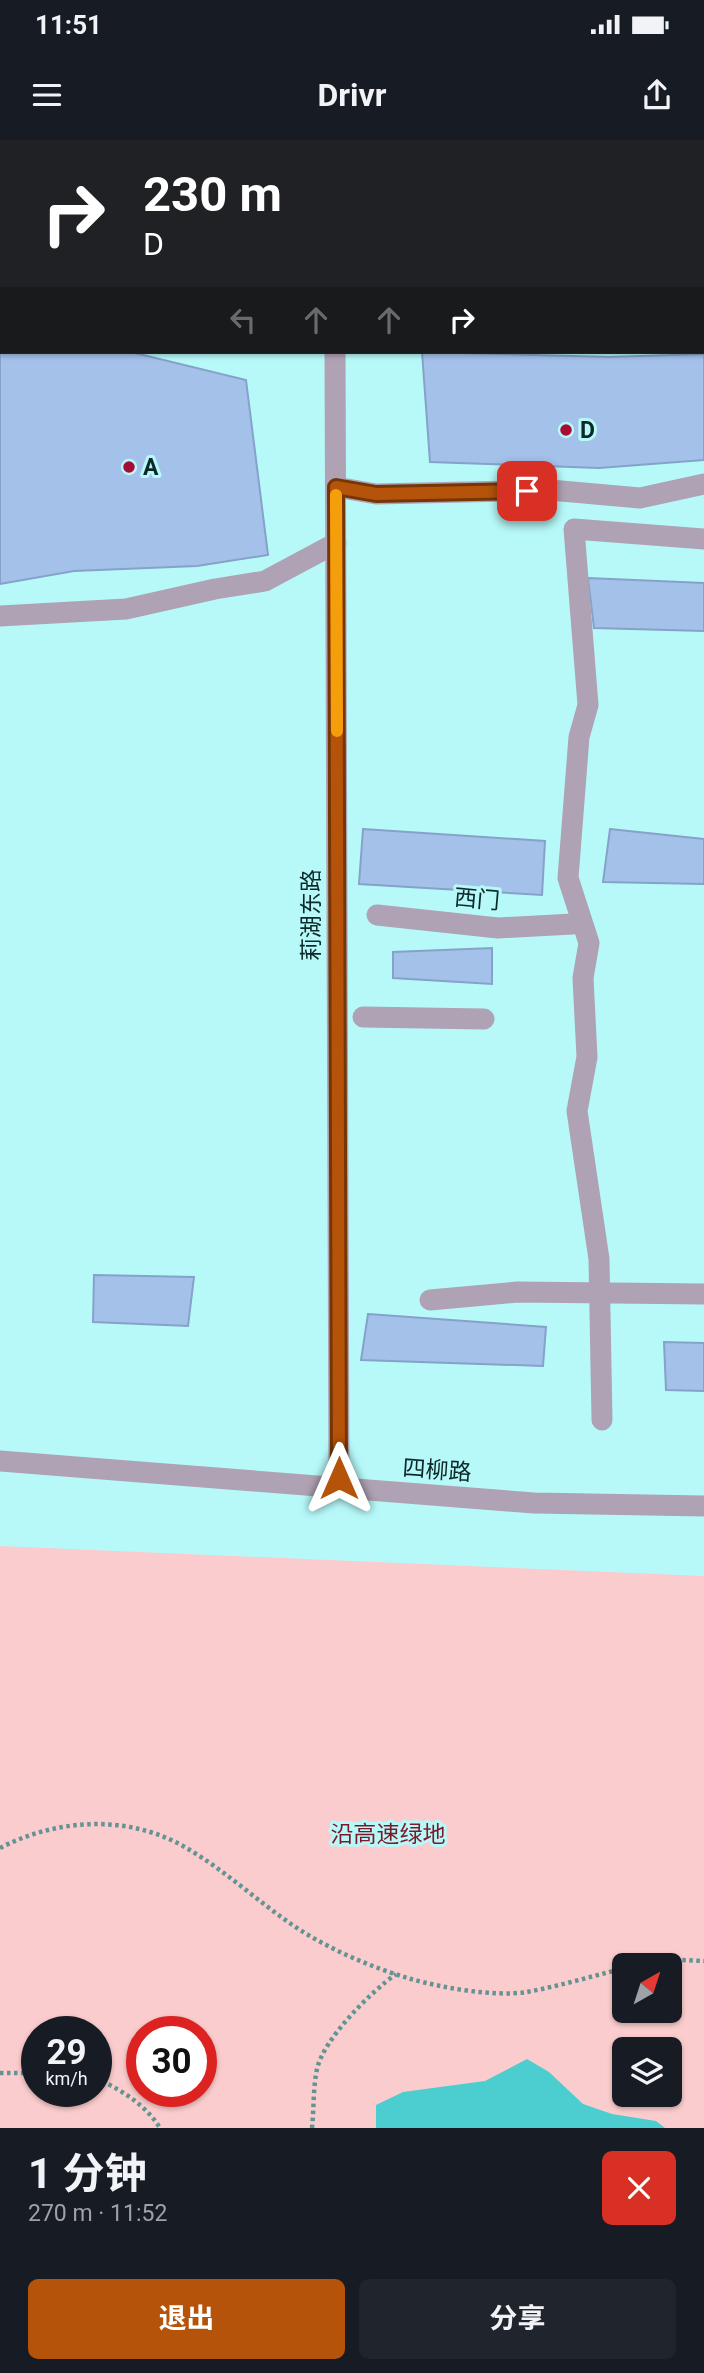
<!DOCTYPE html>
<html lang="zh">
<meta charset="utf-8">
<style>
body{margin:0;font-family:Roboto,"Noto Sans SC",sans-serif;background:#20242c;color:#f1f3f6;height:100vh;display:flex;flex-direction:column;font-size:26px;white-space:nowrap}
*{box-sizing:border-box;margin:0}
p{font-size:23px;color:#9ea1a6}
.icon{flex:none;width:38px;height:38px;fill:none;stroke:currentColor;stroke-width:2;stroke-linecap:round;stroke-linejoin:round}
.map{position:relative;height:1988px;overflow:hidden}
.details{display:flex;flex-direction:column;background:#171b24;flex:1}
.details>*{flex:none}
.guide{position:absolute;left:0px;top:0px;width:705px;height:214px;box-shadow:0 2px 5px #0004;background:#202124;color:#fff;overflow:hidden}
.needle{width:46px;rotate:39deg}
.tools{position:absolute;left:612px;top:1813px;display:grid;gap:14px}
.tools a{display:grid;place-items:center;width:70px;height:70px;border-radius:10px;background:#171b24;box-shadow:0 2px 5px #0004;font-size:35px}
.speed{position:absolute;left:21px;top:1876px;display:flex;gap:14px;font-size:35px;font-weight:700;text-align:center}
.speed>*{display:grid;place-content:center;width:91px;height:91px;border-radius:50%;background:#171b24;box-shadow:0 2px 5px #0004;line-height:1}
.speed small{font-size:18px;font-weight:400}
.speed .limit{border:10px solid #d22;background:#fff;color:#111}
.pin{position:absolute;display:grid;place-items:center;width:60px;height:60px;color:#fff;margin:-30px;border-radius:14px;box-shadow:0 4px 10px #0006}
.me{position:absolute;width:77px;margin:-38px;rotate:0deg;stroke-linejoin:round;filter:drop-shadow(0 0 5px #0008)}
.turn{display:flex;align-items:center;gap:24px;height:147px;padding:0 28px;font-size:32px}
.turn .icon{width:91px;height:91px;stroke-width:2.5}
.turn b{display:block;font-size:49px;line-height:60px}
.lanes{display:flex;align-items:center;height:66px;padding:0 28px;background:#0003;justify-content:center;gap:35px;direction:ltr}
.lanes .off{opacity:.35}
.round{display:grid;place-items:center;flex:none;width:74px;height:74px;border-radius:10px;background:#20242c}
.head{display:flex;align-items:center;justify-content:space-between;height:119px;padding:0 28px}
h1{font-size:42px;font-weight:700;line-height:52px}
.action{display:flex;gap:14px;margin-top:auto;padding:14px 28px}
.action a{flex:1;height:80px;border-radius:10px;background:#b45309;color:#fff;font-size:28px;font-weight:700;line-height:80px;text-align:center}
.action a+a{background:#20242c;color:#f1f3f6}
.status{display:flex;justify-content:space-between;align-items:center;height:49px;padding:0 35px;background:#171b24;direction:ltr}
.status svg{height:19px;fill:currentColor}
header{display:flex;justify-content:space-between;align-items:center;height:91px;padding:0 28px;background:#171b24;font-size:32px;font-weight:700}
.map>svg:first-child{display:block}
.green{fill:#fbcccd;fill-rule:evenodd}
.water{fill:#4ccdcf}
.building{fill:#a4c1ea;stroke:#85a2c9;stroke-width:2}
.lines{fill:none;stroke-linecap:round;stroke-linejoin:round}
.path{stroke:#649393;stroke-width:4.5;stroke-dasharray:3.5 3.5;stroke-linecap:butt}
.minor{stroke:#afa2b4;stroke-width:21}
.route-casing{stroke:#753606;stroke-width:18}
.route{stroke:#b45309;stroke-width:12}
.slow{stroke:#f59e0b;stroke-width:12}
.poi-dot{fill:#a60c34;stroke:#b7f9f9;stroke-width:2.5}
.labels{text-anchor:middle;stroke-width:6;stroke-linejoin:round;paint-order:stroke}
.poi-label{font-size:23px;font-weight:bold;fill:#0d2829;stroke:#b7f9f9;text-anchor:start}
.street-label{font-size:23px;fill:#0d2829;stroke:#b7f9f9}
.park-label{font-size:23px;fill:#7d172a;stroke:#b7f9f9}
</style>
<div class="status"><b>11:51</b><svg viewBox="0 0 49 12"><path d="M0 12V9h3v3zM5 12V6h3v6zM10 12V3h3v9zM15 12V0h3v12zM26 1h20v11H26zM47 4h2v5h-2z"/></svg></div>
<header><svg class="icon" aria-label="menu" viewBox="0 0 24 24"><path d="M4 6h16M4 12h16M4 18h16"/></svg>Drivr<svg class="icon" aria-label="share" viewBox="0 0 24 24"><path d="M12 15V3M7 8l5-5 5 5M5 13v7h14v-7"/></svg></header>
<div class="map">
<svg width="704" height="1988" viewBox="0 0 704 1988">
<rect width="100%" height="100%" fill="#b7f9f9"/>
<path class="green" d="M 0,1406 L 704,1436 L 704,1988 L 0,1988 ZM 625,1825 L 670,1825 L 670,1871 L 625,1871 ZM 37,1892 L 96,1892 L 96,1951 L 37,1951 ZM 142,1892 L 201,1892 L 201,1951 L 142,1951 ZM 625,1909 L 670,1909 L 670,1955 L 625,1955 Z"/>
<polygon class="water" points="527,1919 549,1932 583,1964 612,1974 656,1981 665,1988 376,1988 376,1965 403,1952 485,1941"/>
<g class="building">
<polygon points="0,0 218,0 2,2 2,61"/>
<rect x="350" y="0" width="297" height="2"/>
<polygon points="0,205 2,212 131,212 246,240 268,415 197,426 74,431 0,444"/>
<polygon points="422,212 609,217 704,214 704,320 599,328 430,322"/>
<polygon points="588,438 704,443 704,491 594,488"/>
<polygon points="363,689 545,701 542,755 359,744"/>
<polygon points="610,689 704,699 704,744 603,742"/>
<polygon points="492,808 492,844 393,838 393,812"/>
<polygon points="94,1135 194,1137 188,1186 93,1182"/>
<polygon points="368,1174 546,1187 543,1226 361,1220"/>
<polygon points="664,1202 704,1203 704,1251 666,1250"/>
</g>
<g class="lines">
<g class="path">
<path d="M 0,1708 C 56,1679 126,1674 183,1706 C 222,1728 255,1759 291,1784 C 326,1808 370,1827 411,1839 C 443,1848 494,1857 527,1852 C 559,1846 593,1836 625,1828"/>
<polyline points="634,1825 662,1819 704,1821"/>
<polyline points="0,1933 37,1933"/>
<path d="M 96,1938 C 121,1950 145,1964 160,1988"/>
<path d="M 312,1988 C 314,1969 313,1948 317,1929 C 324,1898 371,1852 396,1834"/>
</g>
<g class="minor">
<polyline points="329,0 329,2"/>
<polyline points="0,138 2,138"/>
<polyline points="335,212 339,1338"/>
<polyline points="336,347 376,354 550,350 640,358 704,344"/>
<polyline points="0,476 126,469 215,449 265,441 336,403"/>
<polyline points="377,775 498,788 573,784"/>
<polyline points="363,877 484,879"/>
<polyline points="430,1160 518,1152 704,1154"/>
<polyline points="602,1280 599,1119 577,971 587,917 583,838 589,803 568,738 579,597 588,565 574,389 704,399"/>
<polyline points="0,1321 534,1363 704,1366"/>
</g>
</g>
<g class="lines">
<g class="route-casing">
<polyline id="route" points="339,1338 336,347 376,354 527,351"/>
</g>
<use href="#route" class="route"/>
<polyline class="slow" points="336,355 337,591"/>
</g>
<g class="poi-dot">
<circle cx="566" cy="290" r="7"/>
<circle cx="129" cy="327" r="7"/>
</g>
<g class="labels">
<g class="poi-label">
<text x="580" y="298">D</text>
<text x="143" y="335">A</text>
</g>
<g class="street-label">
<text transform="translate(477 759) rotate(5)" y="8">西门</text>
<text transform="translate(311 775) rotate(-90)" y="8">莉湖东路</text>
<text transform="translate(437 1330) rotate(4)" y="8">四柳路</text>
</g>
<g class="park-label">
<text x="388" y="1702">沿高速绿地</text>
</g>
</g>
</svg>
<div class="tools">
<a><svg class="needle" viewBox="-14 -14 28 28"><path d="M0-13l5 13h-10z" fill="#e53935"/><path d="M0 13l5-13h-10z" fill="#9ea1a6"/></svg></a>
<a><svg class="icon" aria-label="layers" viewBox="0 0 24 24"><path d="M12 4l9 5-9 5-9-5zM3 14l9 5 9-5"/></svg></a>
</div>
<div class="speed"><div>29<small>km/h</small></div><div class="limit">30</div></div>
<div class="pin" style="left:527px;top:351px;background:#d93025"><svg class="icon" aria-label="arrive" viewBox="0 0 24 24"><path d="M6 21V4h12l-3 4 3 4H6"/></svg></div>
<svg class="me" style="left:339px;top:1338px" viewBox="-20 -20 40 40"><path d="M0-17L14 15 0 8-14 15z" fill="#b45309" stroke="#fff" stroke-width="4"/></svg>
<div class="guide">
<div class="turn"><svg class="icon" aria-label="right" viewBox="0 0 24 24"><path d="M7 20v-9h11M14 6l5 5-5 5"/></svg><div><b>230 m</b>D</div></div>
<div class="lanes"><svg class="icon off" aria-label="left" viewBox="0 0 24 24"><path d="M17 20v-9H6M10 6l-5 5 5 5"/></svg><svg class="icon off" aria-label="ahead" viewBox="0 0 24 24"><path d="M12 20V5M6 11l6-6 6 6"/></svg><svg class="icon off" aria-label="ahead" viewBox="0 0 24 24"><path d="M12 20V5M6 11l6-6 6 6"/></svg><svg class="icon" aria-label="right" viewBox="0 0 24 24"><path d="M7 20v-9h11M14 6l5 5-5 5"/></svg></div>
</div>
</div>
<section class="details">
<div class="head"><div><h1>1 分钟</h1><p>270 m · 11:52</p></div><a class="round" style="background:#d93025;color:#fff"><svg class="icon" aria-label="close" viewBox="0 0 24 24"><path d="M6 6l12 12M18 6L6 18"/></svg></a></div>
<div class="action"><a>退出</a><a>分享</a></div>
</section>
